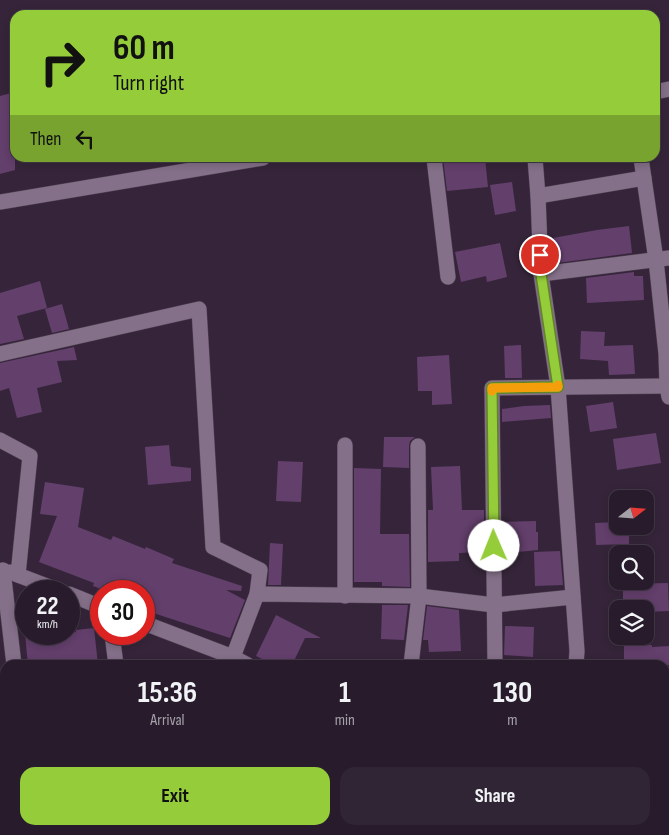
<!DOCTYPE html>
<style>
body{margin:0;font-family:"Sofia Sans Condensed",sans-serif;background:#302534;color:#f1f3f6;height:100vh;display:flex;flex-direction:column;font-size:19px;white-space:nowrap}
*{box-sizing:border-box;margin:0}
p{font-size:16px;color:#a5a1a9}
.icon{flex:none;width:28px;height:28px;fill:none;stroke:currentColor;stroke-width:2;stroke-linecap:round;stroke-linejoin:round}
.map{position:relative;flex:1;overflow:hidden}
.drawer{position:absolute;left:0px;top:660px;width:670px;height:175px;display:flex;flex-direction:column;background:#281c2c;border-radius:15px 15px 0 0;box-shadow:0 2px 8px #0003,0 0 0 1px #443a48}
.drawer>*{flex:none}
.banner{position:absolute;left:10px;top:10px;width:650px;height:152px;border-radius:15px;box-shadow:0 2px 8px #0003,0 0 0 1px #443a48;background:#95cc3a;color:#111;overflow:hidden}
.needle{width:32px;rotate:73deg}
.tools{position:absolute;left:609px;top:490px;display:grid;gap:10px}
.tools a{display:grid;place-items:center;width:45px;height:45px;border-radius:10px;background:#281c2c;box-shadow:0 2px 8px #0003,0 0 0 1px #443a48;font-size:25px}
.speed{position:absolute;left:15px;top:580px;display:flex;gap:10px;font-size:25px;font-weight:700;text-align:center}
.speed>*{display:grid;place-content:center;width:65px;height:65px;border-radius:50%;background:#281c2c;box-shadow:0 2px 8px #0003,0 0 0 1px #443a48;line-height:1}
.speed small{font-size:12px;font-weight:400}
.speed .limit{border:8px solid #d22;background:#fff;color:#111}
.pin{position:absolute;display:grid;place-items:center;width:42px;height:42px;color:#fff;margin:-21px;border:2px solid #fff;border-radius:50%;box-shadow:0 1px 5px #0007}
.me{position:absolute;width:55px;margin:-28px;rotate:359deg;stroke-linejoin:round;filter:drop-shadow(0 0 4px #0008)}
.turn{display:flex;align-items:center;gap:18px;height:105px;padding:0 20px;font-size:22px}
.turn .icon{width:65px;height:65px;stroke-width:2.5}
.turn b{display:block;font-size:35px;line-height:42px}
.then{display:flex;align-items:center;height:48px;padding:0 20px;background:#0003;gap:10px;font-size:19px}
.eta{display:flex;justify-content:space-evenly;align-items:center;height:85px;text-align:center}
.eta b{font-size:30px;font-weight:700;line-height:35px}
.primary-button{display:flex;gap:10px;margin-top:auto;padding:10px 20px}
.primary-button a{flex:1;height:58px;border-radius:15px;background:#95cc3a;color:#111;font-size:20px;font-weight:700;line-height:58px;text-align:center}
.primary-button a+a{background:#302534;color:#f1f3f6}
.map>svg:first-child{display:block}
.building{fill:#633f6c}
.lines{fill:none;stroke-linecap:round;stroke-linejoin:round}
.street-casing{stroke:#4f4153;stroke-width:16}
.street{stroke:#847089;stroke-width:15}
.route-casing{stroke:#618526;stroke-width:12}
.route{stroke:#95cc3a;stroke-width:9}
.slow{stroke:#f59e0b;stroke-width:9}
</style>
<div class="map">
<svg width="669" height="835" viewBox="0 0 669 835">
<rect width="100%" height="100%" fill="#36253a"/>
<g class="building">
<polygon points="15,92 15,170 0,174 0,96"/>
<polygon points="443,158 485,158 488,187 447,191"/>
<polygon points="512,182 516,211 495,215 490,185"/>
<polygon points="629,226 632,253 557,263 553,238 597,230"/>
<polygon points="500,243 507,277 487,282 486,276 461,282 455,252"/>
<polygon points="634,272 634,276 643,276 644,300 587,303 586,278"/>
<polygon points="40,281 47,308 17,316 24,339 0,344 0,293"/>
<polygon points="62,304 69,329 52,333 45,309"/>
<polygon points="581,331 605,332 604,346 633,345 635,374 609,375 608,361 580,359"/>
<polygon points="521,345 522,378 505,378 504,346"/>
<polygon points="74,347 77,360 57,361 62,382 37,388 42,412 17,418 9,388 0,391 0,363"/>
<polygon points="449,355 452,404 432,405 432,391 418,391 417,357"/>
<polygon points="613,402 617,428 590,432 586,406"/>
<polygon points="550,405 551,418 502,422 502,409 524,406"/>
<polygon points="656,433 661,463 617,470 613,439"/>
<polygon points="384,437 415,437 410,441 409,446 409,468 383,467"/>
<polygon points="169,445 171,466 191,468 191,481 148,485 145,447"/>
<polygon points="278,461 303,462 301,502 276,501"/>
<polygon points="460,466 462,510 484,510 484,552 459,553 459,561 428,562 428,510 433,510 431,467"/>
<polygon points="354,468 381,469 380,534 409,534 410,587 382,586 382,582 354,582"/>
<polygon points="45,482 84,488 78,527 111,540 113,536 145,549 146,547 174,559 172,563 242,586 241,591 226,590 245,600 230,638 144,610 144,591 106,591 93,586 94,583 39,562 57,516 40,514"/>
<polygon points="536,521 536,532 538,532 538,550 507,553 507,550 503,551 503,522"/>
<polygon points="618,522 618,526 629,526 629,544 596,545 595,523"/>
<polygon points="270,543 283,544 281,585 268,585"/>
<polygon points="560,551 563,585 535,586 534,552"/>
<polygon points="668,583 669,611 645,612 645,609 623,609 623,584"/>
<polygon points="382,605 408,605 404,640 381,639"/>
<polygon points="427,606 459,610 461,651 429,652 428,640 423,640"/>
<polygon points="276,615 321,638 305,638 292,665 274,665 256,656"/>
<polygon points="505,626 534,627 533,657 504,655"/>
<polygon points="94,628 98,665 28,665 25,634 69,634 69,633 76,632 76,630"/>
<polygon points="624,645 652,645 652,647 669,646 669,665 624,665"/>
</g>
<g class="lines">
<g class="street-casing">
<g id="street">
<polyline points="655,92 669,89"/>
<polyline points="434,158 448,277"/>
<polyline points="535,158 538,196 541,274 558,387 577,651 576,665"/>
<polyline points="641,158 656,260 666,354 667,386 669,397"/>
<polyline points="538,196 644,178"/>
<polyline points="0,202 263,158"/>
<polyline points="541,274 669,258"/>
<polyline points="0,354 199,309 213,547 260,570 257,594"/>
<polyline points="0,440 30,456 18,575"/>
<polyline points="3,570 14,665"/>
<polyline points="10,572 60,591"/>
<polyline points="69,594 101,607"/>
<polyline points="345,596 345,445"/>
<polyline points="144,623 233,657 248,665"/>
<polyline points="112,634 116,665"/>
<polyline points="233,657 257,594 419,596 494,605 573,597"/>
<polyline points="411,665 419,596 418,446"/>
<polyline points="495,665 492,388 667,386"/>
<polyline points="0,725 5,725"/>
<polyline points="665,825 669,826"/>
<polyline points="33,830 34,835"/>
<polyline points="136,830 137,835"/>
<polyline points="261,830 261,835"/>
<polyline points="351,830 351,835"/>
<polyline points="471,830 471,835"/>
<polyline points="0,832 16,830"/>
<polyline points="562,835 564,830"/>
</g>
</g>
<use href="#street" class="street"/>
</g>
<g class="lines">
<g class="route-casing">
<polyline id="route" points="494,546 492,388 558,387 541,274 540,255"/>
</g>
<use href="#route" class="route"/>
<polyline class="slow" points="492,391 492,388 558,387 558,385"/>
</g>
</svg>
<div class="tools">
<a><svg class="needle" viewBox="-14 -14 28 28"><path d="M0-13l5 13h-10z" fill="#e53935"/><path d="M0 13l5-13h-10z" fill="#a5a1a9"/></svg></a>
<a><svg class="icon" aria-label="search" viewBox="0 0 24 24"><circle cx="10" cy="10" r="6"/><path d="M15 15l6 6"/></svg></a>
<a><svg class="icon" aria-label="layers" viewBox="0 0 24 24"><path d="M12 4l9 5-9 5-9-5zM3 14l9 5 9-5"/></svg></a>
</div>
<div class="speed"><div>22<small>km/h</small></div><div class="limit">30</div></div>
<div class="pin" style="left:540px;top:255px;background:#d93025"><svg class="icon" aria-label="arrive" viewBox="0 0 24 24"><path d="M6 21V4h12l-3 4 3 4H6"/></svg></div>
<svg class="me" style="left:494px;top:546px" viewBox="-20 -20 40 40"><circle r="19" fill="#fff"/><path d="M0-13L10 11 0 6-10 11z" fill="#95cc3a"/></svg>
<div class="banner">
<div class="turn"><svg class="icon" aria-label="right" viewBox="0 0 24 24"><path d="M7 20v-9h11M14 6l5 5-5 5"/></svg><div><b>60 m</b>Turn right</div></div>
<div class="then">Then<svg class="icon" aria-label="left" viewBox="0 0 24 24"><path d="M17 20v-9H6M10 6l-5 5 5 5"/></svg></div>
</div>
<section class="drawer">
<div class="eta">
<div><b>15:36</b><p>Arrival</p></div>
<div><b>1</b><p>min</p></div>
<div><b>130</b><p>m</p></div>
</div>
<div class="primary-button"><a>Exit</a><a>Share</a></div>
</section>
</div>
